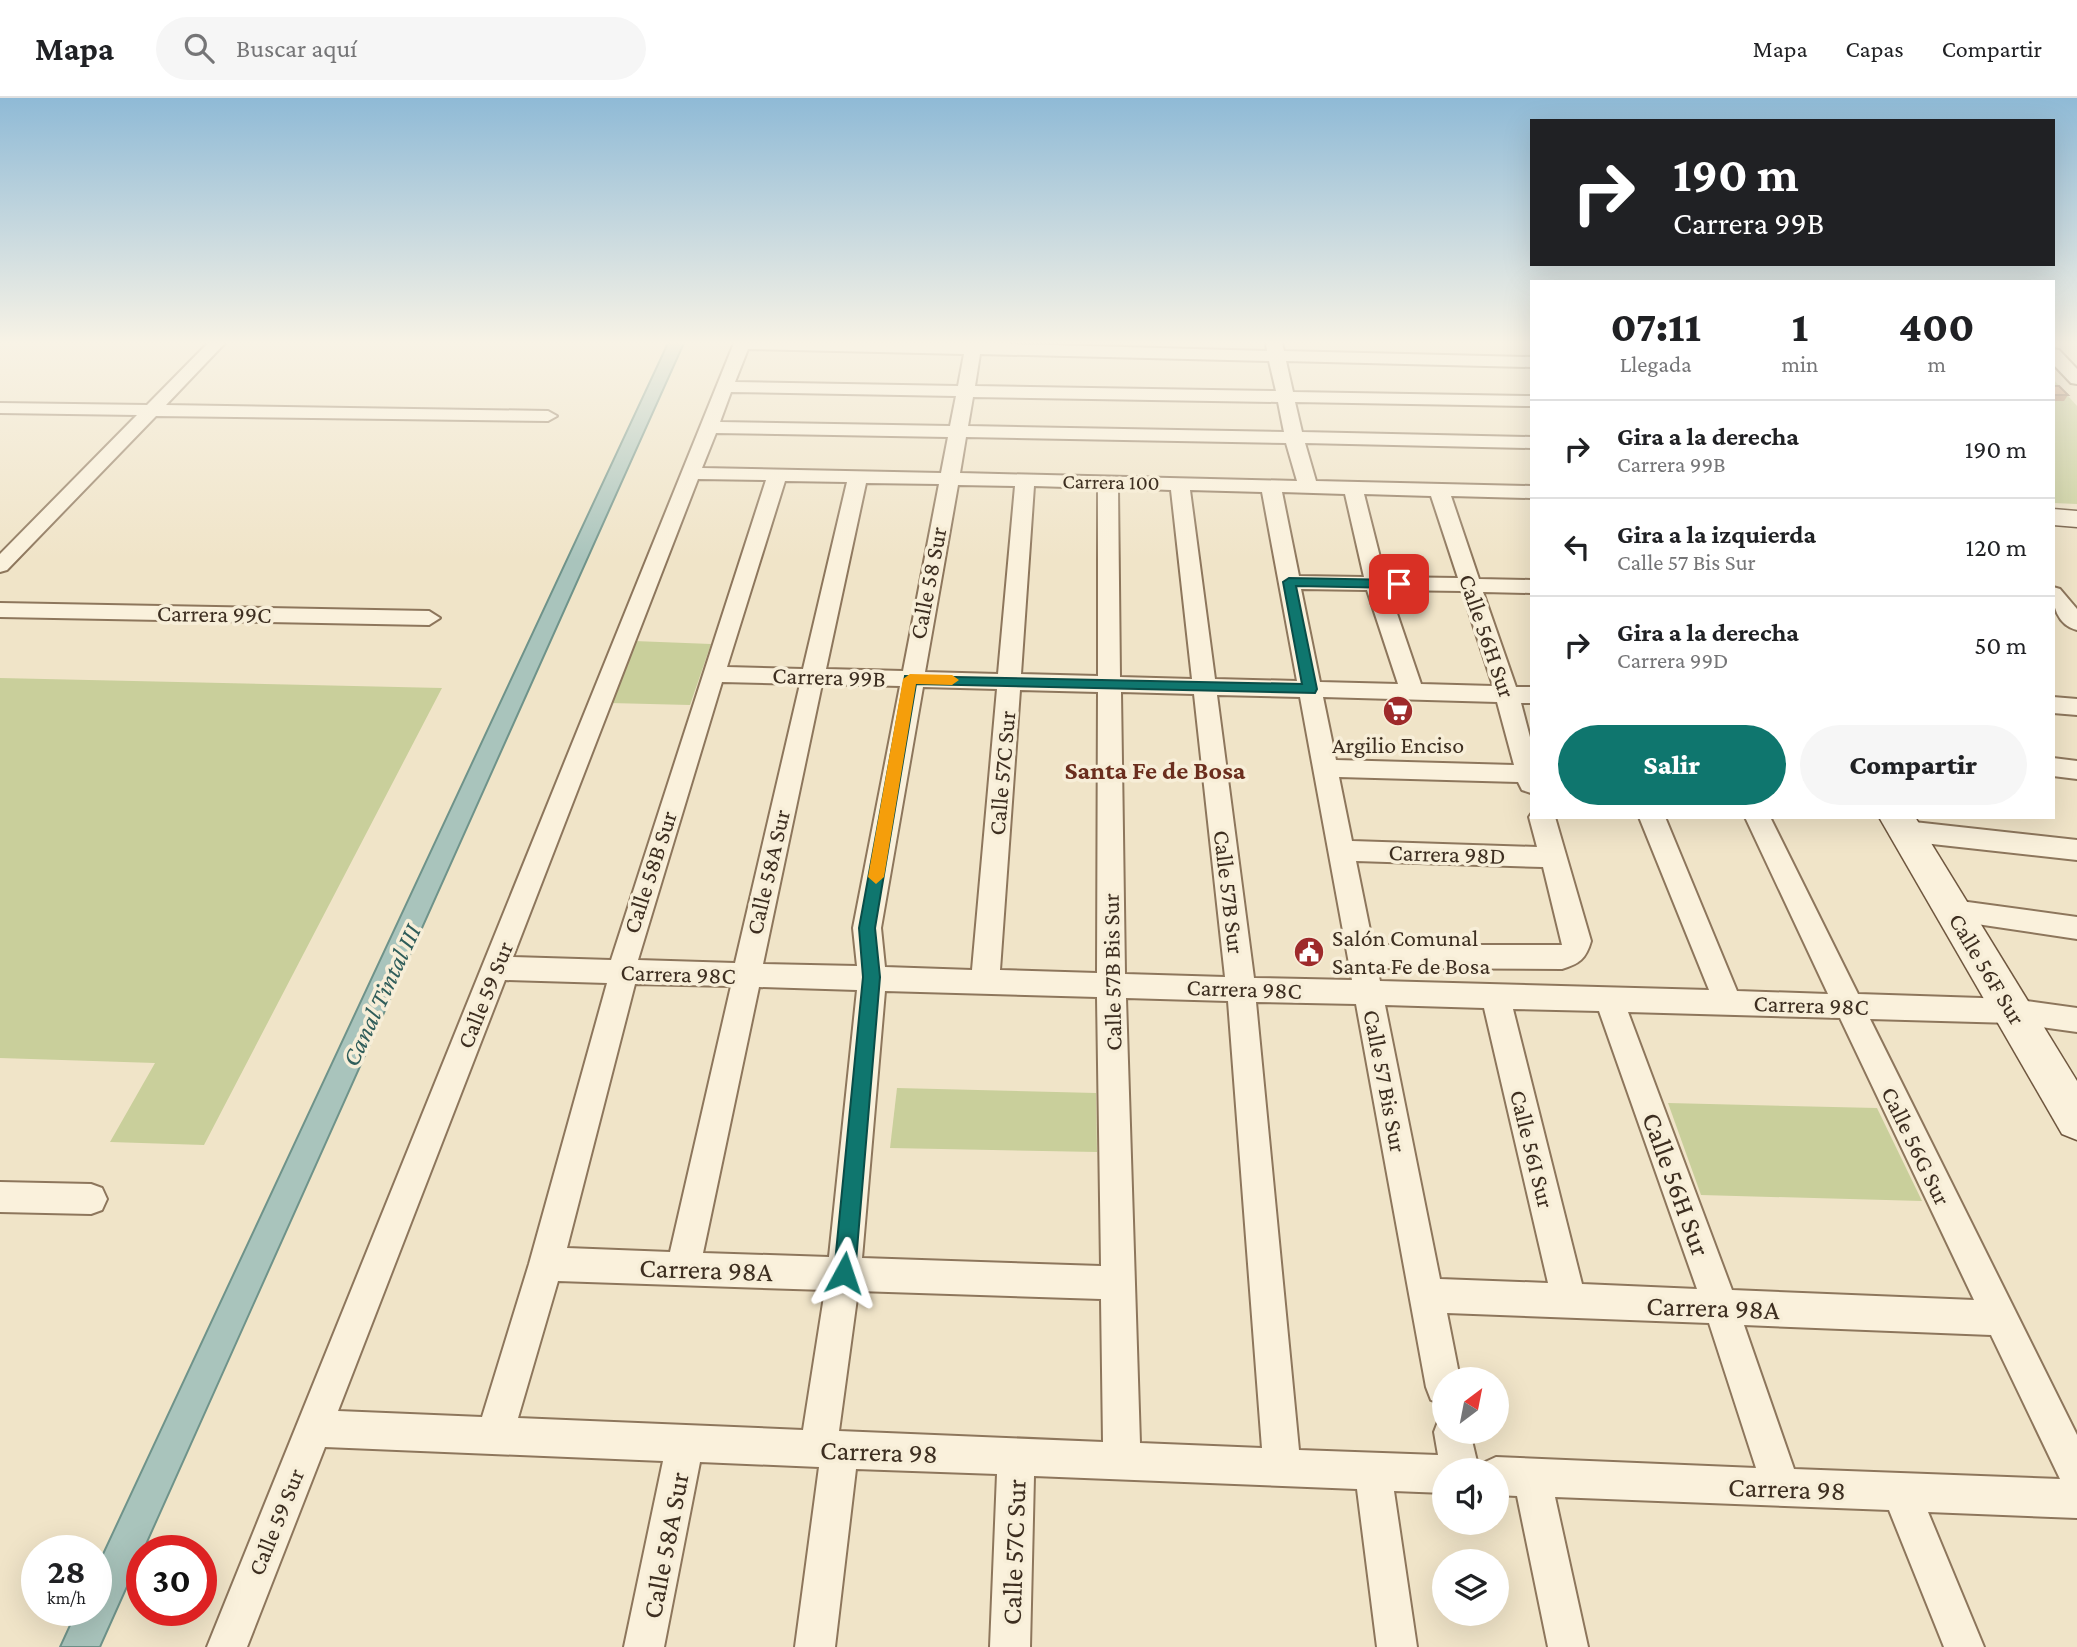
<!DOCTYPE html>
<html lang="es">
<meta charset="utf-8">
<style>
body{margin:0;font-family:"Crimson Pro",serif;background:#f6f6f6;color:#202124;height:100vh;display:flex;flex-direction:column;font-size:26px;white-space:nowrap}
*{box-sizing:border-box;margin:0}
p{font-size:23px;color:#757577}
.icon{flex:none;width:38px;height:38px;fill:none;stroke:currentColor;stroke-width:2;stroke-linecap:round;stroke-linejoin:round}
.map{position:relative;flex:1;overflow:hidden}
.details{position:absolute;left:1530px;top:182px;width:525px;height:539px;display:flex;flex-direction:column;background:#fff;border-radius:0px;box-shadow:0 7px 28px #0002}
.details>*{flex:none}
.banner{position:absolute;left:1530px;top:21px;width:525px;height:147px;border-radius:0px;box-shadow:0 7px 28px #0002;background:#202124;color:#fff;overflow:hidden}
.needle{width:46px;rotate:32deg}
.controls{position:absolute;left:1432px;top:1269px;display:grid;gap:14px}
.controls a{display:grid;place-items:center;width:77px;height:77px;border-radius:50%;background:#fff;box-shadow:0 7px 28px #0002;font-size:35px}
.speed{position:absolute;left:21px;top:1437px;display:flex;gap:14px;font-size:35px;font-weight:700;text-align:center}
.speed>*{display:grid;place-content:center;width:91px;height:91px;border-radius:50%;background:#fff;box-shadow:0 7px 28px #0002;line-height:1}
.speed small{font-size:18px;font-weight:400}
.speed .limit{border:10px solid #d22;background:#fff;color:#111}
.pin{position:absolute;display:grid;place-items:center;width:60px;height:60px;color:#fff;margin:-30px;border-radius:14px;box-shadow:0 4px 10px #0006}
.me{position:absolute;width:77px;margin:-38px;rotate:5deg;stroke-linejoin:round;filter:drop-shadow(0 0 5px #0008)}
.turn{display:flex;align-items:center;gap:24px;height:147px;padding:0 28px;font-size:32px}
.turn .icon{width:91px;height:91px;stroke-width:2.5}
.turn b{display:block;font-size:49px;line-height:60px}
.eta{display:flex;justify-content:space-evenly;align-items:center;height:119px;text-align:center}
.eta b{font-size:42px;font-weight:800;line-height:49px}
.primary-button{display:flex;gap:14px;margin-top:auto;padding:14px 28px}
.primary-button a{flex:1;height:80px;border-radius:42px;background:#0f766e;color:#fff;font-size:28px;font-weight:800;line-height:80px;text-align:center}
.primary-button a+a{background:#f6f6f6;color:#202124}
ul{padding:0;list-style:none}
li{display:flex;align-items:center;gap:21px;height:98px;padding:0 28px;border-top:2px solid #e0e0e0}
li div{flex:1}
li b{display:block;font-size:26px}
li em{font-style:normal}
header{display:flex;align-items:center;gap:42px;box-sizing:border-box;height:98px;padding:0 35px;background:#fff;border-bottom:2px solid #e0e0e0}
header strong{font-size:33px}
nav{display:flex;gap:38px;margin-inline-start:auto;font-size:24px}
.search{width:490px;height:63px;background:#f6f6f6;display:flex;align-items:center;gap:18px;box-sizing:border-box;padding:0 24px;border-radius:38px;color:#757577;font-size:26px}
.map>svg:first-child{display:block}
.green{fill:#c9cf9b}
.water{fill:#a9c4bc;stroke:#6f938a;stroke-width:2}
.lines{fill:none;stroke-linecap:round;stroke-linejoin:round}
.street-casing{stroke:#8d765c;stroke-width:4}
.secondary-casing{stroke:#6f573f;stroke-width:3}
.street{fill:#faf1dc;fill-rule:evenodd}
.secondary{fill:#faf1dc;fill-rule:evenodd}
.wall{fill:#b2896c}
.building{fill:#cf9f7d;stroke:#916f58;stroke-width:2}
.route{fill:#0f766e;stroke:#0a4d48;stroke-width:2}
.slow{fill:#f59e0b}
.labels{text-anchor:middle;stroke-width:7;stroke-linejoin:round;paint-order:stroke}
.far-street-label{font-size:21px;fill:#3d2e20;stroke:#f7eed8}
.street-label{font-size:24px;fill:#3d2e20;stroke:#f7eed8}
.poi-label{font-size:24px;fill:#3d2e20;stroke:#f7eed8}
.neighbourhood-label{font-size:26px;font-weight:bold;fill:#6b2e1e;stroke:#f7eed8}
.water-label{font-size:26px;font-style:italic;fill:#2f5d5a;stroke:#f7eed8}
.near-street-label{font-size:28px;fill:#3d2e20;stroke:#f7eed8}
</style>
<header>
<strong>Mapa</strong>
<div class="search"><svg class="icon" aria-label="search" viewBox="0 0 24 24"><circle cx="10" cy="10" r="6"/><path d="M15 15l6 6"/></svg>Buscar aquí</div>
<nav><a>Mapa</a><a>Capas</a><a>Compartir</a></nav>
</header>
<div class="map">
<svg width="2077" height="1549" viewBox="0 0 2077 1549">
<rect width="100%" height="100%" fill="#f0e4c8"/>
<g class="green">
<polygon points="2053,281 2077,308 2077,406 2053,405"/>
<polygon points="634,543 711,546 690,607 610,605"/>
<polygon points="0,580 442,590 204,1047 110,1044 155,965 0,960"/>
<polygon points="897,990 1096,995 1097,1054 890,1050"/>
<polygon points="1668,1005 1877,1010 1922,1103 1701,1097"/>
</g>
<polygon class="water" points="668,245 684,245 100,1549 60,1549 77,1512 96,1512 96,1471"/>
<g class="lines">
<g class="street-casing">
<g id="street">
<polygon points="208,245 225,245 166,307 548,313 557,318 548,323 156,318 7,472 0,474 0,456 137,317 0,315 0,305 147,307"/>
<path d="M 734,245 L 982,245 L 1267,253 L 1266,245 L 1282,245 L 1284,253 L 1531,259 L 1531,269 L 1286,263 L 1293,294 L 1531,298 L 1531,308 L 1295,304 L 1302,334 L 1531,339 L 1531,350 L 1305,345 L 1316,383 L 1531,388 L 1531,400 L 1451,398 L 1479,481 L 1531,482 L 1531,495 L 1483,494 L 1516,589 L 1531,589 L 1531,605 L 1521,605 L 1531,643 L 1531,695 L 1522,692 L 1518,684 L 1339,679 L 1352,743 L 1537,749 L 1529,719 L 1531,716 L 1531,719 L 1555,719 L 1591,843 C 1586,861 1579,866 1562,871 L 1377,870 L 1380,883 L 1709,892 L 1639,719 L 1665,719 L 1737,893 L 1828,896 L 1745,719 L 1770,719 L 1858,896 L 2012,901 L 2077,910 L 2077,934 L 2012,925 L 1870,921 L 2077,1337 L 2077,1420 L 1928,1414 L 1984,1549 L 1944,1549 L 1889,1412 L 1555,1399 L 1588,1549 L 1548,1549 L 1517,1398 L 1496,1397 L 1496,1372 L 1480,1372 L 1483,1365 L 1496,1359 L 1756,1370 L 1709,1225 L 1447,1215 L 1460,1281 L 1444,1281 L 1444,1307 L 1431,1302 L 1426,1289 L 1356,906 L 1256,904 L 1299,1352 L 1438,1357 L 1434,1334 L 1439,1321 L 1444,1319 L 1444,1334 L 1470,1334 L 1479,1372 L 1444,1372 L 1444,1395 L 1394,1393 L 1417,1549 L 1377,1549 L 1357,1391 L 1034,1378 L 1030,1549 L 990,1549 L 997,1376 L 856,1371 L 835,1549 L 795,1549 L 819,1369 L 700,1364 L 664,1549 L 624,1549 L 663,1363 L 325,1349 L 247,1549 L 207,1549 ZM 748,251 L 964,256 L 958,288 L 735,284 ZM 980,256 L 1269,263 L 1276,293 L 975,288 ZM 731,294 L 956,298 L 950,328 L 720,324 ZM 973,299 L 1278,304 L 1284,334 L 968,328 ZM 716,335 L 948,339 L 941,375 L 702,370 ZM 966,339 L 1286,345 L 1297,383 L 960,375 ZM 698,381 L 766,382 L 611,862 L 513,859 ZM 785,383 L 847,384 L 803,571 L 727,569 ZM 866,385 L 939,386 L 903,573 L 826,571 ZM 958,387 L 1015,388 L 998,576 L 925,574 ZM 1034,388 L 1098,390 L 1098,578 L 1021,576 ZM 1118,390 L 1171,392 L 1192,581 L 1120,579 ZM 1190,392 L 1262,394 L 1297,583 L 1215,581 ZM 1282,394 L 1345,396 L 1364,479 L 1299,478 ZM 1364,396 L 1431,398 L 1458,480 L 1385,479 ZM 1301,491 L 1367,492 L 1398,586 L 1320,584 ZM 1389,492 L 1462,493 L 1493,588 L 1421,586 ZM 722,584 L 800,586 L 735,865 L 638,862 ZM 822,586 L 900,588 L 853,830 L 857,868 L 763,866 ZM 923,589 L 997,591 L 972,872 L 885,869 L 881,830 ZM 1020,592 L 1098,594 L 1097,875 L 1000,872 ZM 1121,594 L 1194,596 L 1225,879 L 1125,876 ZM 1217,597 L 1300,599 L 1352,882 L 1254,880 ZM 1323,599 L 1497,604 L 1514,667 L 1336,662 ZM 1356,763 L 1543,769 L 1562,847 L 1373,847 ZM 505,882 L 607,885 L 529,1166 L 482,1319 L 338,1313 ZM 635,886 L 731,888 L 670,1154 L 567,1150 ZM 759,889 L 857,892 L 829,1159 L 703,1155 ZM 885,893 L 1097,899 L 1101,1168 L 862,1160 ZM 1126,900 L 1228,903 L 1262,1350 L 1140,1345 ZM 1385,907 L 1484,910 L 1548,1185 L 1440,1181 ZM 1513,911 L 1599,913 L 1697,1191 L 1582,1186 ZM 1628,914 L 1840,920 L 1974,1202 L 1732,1192 ZM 558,1183 L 825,1192 L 803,1332 L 518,1320 ZM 858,1193 L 1101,1201 L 1103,1344 L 839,1333 ZM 1744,1227 L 1991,1237 L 2060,1381 L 1794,1371 Z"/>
<polygon points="2053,251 2059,252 2077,271 2077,286 2071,285 2053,266"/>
<path d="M 2053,489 L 2060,491 L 2077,511 L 2077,532 C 2057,527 2052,507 2053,489 Z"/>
<polygon points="0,505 429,513 440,520 429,527 0,519"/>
<polygon points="2053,599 2077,601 2077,617 2053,615"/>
<polygon points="2053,660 2077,663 2077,681 2053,678"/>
<polygon points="1905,723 2077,742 2077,762 1905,743 1896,740 1892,733 1896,726"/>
<polygon points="1953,802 2077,819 2077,841 1943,821 1940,813 1943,805"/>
<polygon points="0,1084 91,1086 102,1090 107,1101 102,1112 91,1116 0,1114"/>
</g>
</g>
<g class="secondary-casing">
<g id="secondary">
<polygon points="2053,411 2077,413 2077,429 2053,427"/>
<polygon points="1879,719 1915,719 2077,983 2077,1042 2062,1036"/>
</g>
</g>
<use href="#street" class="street"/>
<use href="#secondary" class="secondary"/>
</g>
<polygon class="wall" points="2053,288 2068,297 2064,303 2053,303"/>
<polygon class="building" points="2053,288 2059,288 2068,297 2053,297"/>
<linearGradient id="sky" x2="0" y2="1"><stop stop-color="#8fbad6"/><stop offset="0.53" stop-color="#f8f3e6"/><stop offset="1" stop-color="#f8f3e6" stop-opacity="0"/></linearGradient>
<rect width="2077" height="462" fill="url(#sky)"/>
<polygon class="route" points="1289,480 1399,482 1406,486 1399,490 1296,488 1317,591 1315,595 916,586 875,830 880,879 855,1175 852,1183 844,1186 837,1183 834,1175 863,879 859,830 905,578 1302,586 1283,484"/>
<polygon class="slow" points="910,576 952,577 959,582 952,587 916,586 884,779 876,786 868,779 903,581"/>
<defs>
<g id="supermarket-disc" transform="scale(1.575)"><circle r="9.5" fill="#9e2a2b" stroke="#f7eed8"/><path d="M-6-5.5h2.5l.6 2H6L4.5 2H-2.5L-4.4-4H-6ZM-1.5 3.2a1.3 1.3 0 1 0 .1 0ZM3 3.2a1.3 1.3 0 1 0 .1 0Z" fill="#fff"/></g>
<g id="civic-disc" transform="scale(1.575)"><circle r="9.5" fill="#9e2a2b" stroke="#f7eed8"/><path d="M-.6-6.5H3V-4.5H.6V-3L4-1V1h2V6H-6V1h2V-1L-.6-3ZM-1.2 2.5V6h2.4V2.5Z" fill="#fff"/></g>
</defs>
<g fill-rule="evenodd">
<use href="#supermarket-disc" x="1398" y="613"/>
<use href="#civic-disc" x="1309" y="854"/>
</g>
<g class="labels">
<g class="far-street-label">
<text transform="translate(1111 384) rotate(1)" y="7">Carrera 100</text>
</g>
<g class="street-label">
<text transform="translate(928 485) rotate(-79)" y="8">Calle 58 Sur</text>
<text transform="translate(214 516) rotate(1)" y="8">Carrera 99C</text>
<text transform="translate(1487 538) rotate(71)" y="8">Calle 56H Sur</text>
<text transform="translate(829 579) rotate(2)" y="8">Carrera 99B</text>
<text transform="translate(1002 675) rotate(-85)" y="8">Calle 57C Sur</text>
<text transform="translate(1447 756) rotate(2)" y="8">Carrera 98D</text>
<text transform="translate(650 774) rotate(-72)" y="8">Calle 58B Sur</text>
<text transform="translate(768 774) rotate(-77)" y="8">Calle 58A Sur</text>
<text transform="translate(1229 794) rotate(83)" y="8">Calle 57B Sur</text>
<text transform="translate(1987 871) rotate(59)" y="8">Calle 56F Sur</text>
<text transform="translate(1112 874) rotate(-91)" y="8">Calle 57B Bis Sur</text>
<text transform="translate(678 876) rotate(2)" y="8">Carrera 98C</text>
<text transform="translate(1244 891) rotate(2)" y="8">Carrera 98C</text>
<text transform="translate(485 897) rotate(-68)" y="8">Calle 59 Sur</text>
<text transform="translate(1811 907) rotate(2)" y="8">Carrera 98C</text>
<text transform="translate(1385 983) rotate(79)" y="8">Calle 57 Bis Sur</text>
<text transform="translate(1916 1048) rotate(64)" y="8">Calle 56G Sur</text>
<text transform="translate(1532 1051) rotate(76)" y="8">Calle 56I Sur</text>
<text transform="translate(276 1424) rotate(-68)" y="8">Calle 59 Sur</text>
</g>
<g class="poi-label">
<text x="1398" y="655">Argilio Enciso</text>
<text x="1332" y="848" text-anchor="start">Salón Comunal<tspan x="1332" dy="28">Santa Fe de Bosa</tspan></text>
</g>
<g class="neighbourhood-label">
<text x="1155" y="681">Santa Fe de Bosa</text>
</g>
<g class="water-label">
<text transform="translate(381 897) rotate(-65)" y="9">Canal Tintal III</text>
</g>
<g class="near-street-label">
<text transform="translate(1677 1086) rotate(70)" y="10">Calle 56H Sur</text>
<text transform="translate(706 1171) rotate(2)" y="10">Carrera 98A</text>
<text transform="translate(1713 1209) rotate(2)" y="10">Carrera 98A</text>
<text transform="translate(879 1353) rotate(2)" y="10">Carrera 98</text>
<text transform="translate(1787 1390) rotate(2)" y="10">Carrera 98</text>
<text transform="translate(665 1447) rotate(-79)" y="10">Calle 58A Sur</text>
<text transform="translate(1013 1454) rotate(-88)" y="10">Calle 57C Sur</text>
</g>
</g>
</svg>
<div class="controls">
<a><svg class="needle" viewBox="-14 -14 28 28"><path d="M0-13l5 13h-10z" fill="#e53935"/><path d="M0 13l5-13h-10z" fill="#757577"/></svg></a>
<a><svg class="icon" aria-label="sound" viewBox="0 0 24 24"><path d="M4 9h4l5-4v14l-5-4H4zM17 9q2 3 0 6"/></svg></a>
<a><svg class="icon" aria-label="layers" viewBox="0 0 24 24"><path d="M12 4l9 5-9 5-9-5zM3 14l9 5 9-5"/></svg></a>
</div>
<div class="speed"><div>28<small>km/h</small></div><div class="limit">30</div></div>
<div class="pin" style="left:1399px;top:486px;background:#d93025"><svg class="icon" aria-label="arrive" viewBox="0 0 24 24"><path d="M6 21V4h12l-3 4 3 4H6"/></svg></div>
<svg class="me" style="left:844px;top:1175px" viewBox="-20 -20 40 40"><path d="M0-17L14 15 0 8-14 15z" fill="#0f766e" stroke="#fff" stroke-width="4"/></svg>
<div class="banner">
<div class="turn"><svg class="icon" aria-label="right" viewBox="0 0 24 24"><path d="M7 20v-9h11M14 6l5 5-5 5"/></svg><div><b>190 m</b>Carrera 99B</div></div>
</div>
<section class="details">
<div class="eta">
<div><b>07:11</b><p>Llegada</p></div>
<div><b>1</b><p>min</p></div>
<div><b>400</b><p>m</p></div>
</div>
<ul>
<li><svg class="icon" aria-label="right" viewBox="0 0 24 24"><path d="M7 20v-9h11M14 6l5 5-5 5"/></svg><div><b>Gira a la derecha</b><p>Carrera 99B</p></div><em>190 m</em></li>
<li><svg class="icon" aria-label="left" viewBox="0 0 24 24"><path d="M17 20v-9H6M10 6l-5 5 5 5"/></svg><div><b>Gira a la izquierda</b><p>Calle 57 Bis Sur</p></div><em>120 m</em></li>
<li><svg class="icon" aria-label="right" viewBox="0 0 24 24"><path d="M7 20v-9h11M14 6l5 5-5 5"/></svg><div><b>Gira a la derecha</b><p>Carrera 99D</p></div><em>50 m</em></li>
</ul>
<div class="primary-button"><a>Salir</a><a>Compartir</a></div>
</section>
</div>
